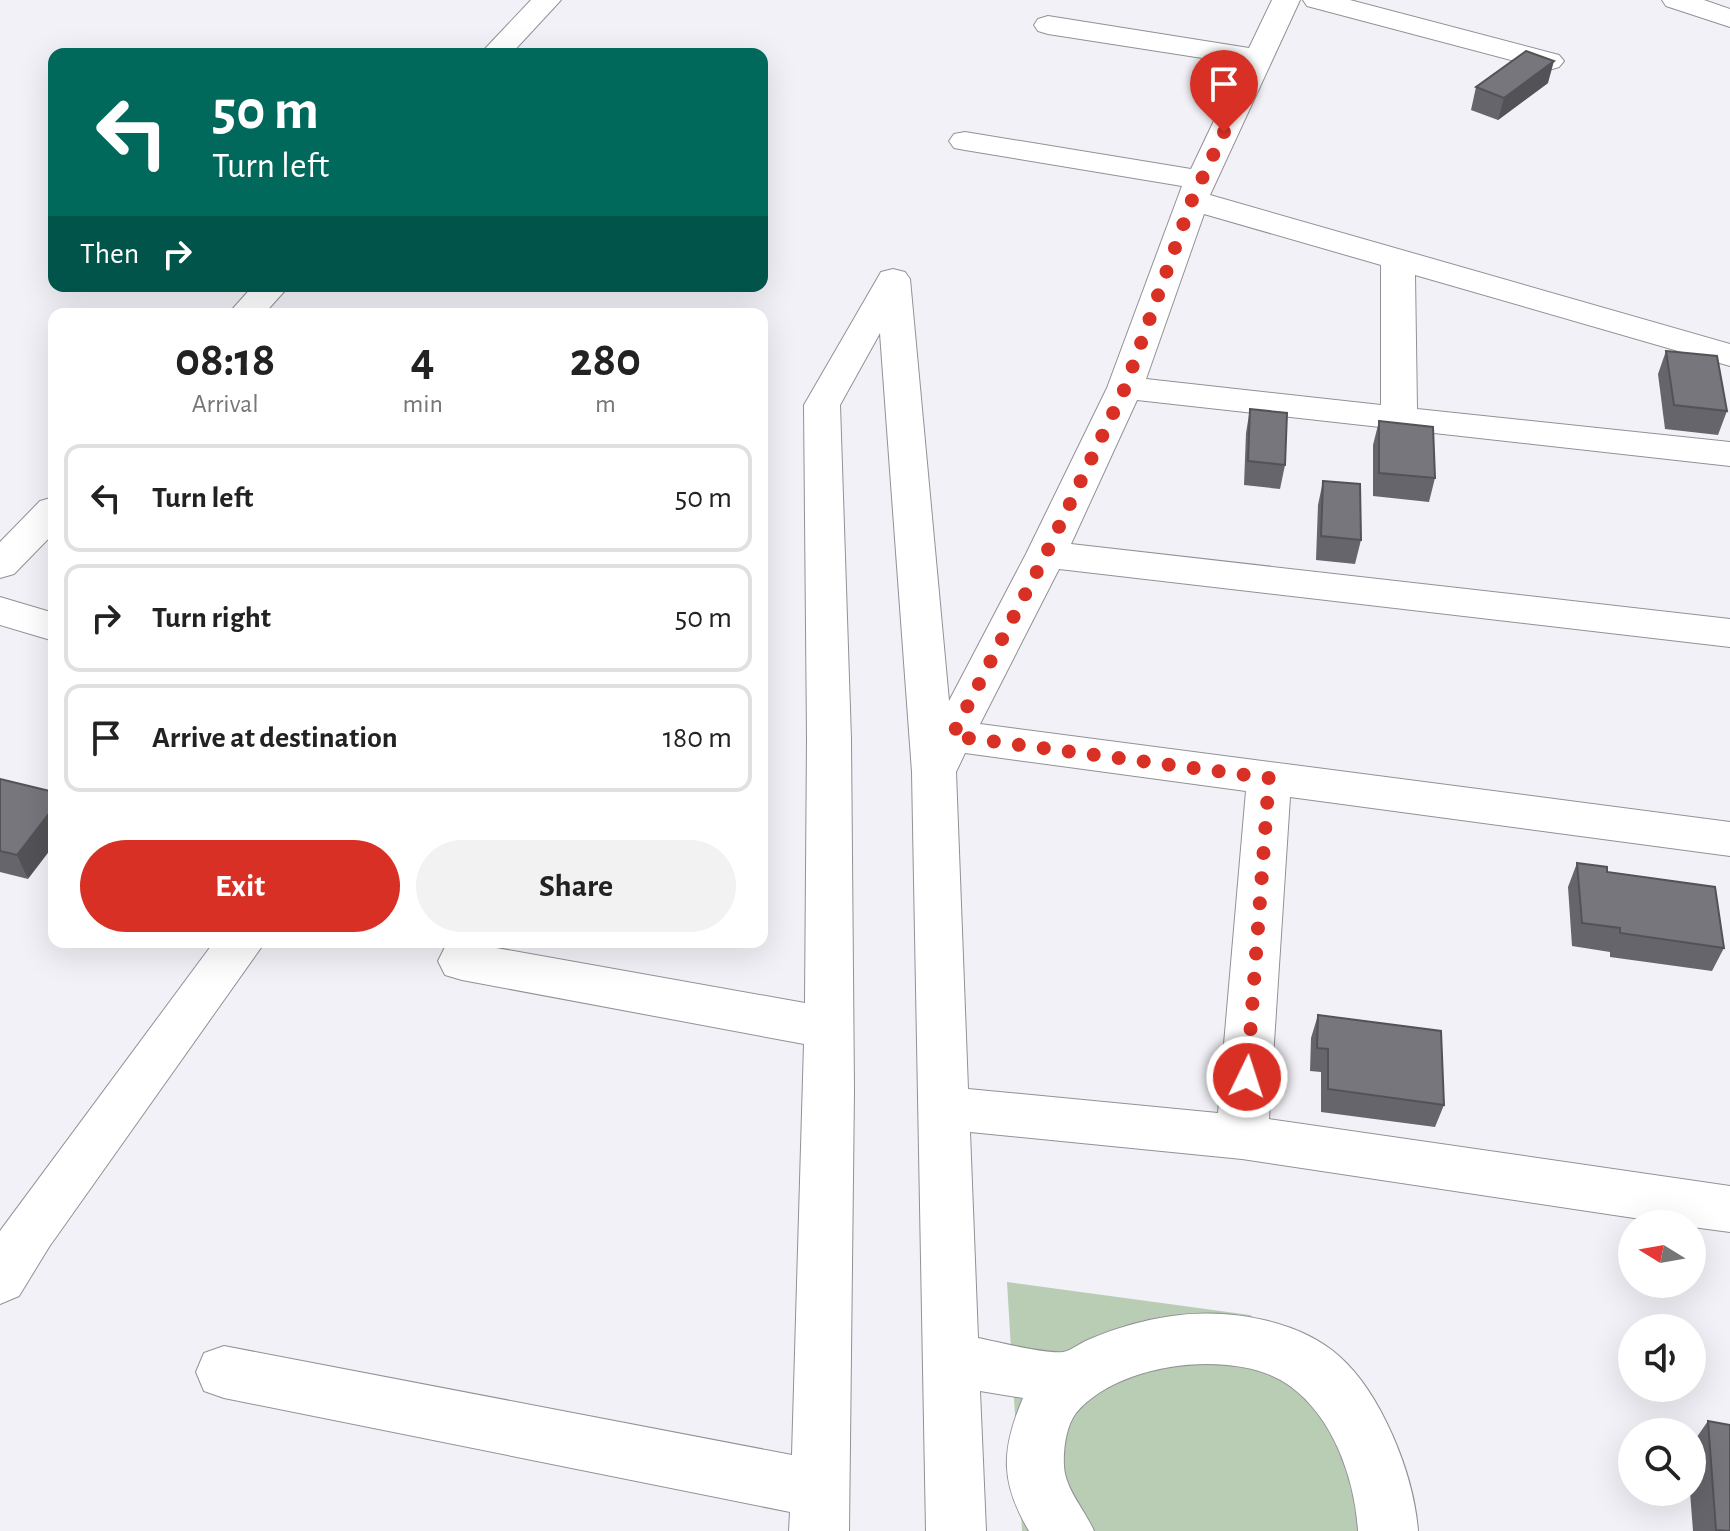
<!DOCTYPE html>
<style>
body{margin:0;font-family:"Alegreya Sans",sans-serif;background:#f2f2f2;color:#222;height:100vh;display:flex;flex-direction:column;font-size:30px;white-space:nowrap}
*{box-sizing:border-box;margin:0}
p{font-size:26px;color:#767676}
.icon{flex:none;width:44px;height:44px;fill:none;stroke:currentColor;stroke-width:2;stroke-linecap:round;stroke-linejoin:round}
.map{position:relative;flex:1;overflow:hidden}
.panel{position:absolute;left:48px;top:308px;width:720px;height:640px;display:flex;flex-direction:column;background:#fff;border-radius:16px;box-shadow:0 8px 32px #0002}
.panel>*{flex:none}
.hud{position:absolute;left:48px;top:48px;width:720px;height:244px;border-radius:16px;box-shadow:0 8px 32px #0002;background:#00695c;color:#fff;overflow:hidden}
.needle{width:52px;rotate:281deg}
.fabs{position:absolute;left:1618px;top:1210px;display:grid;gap:16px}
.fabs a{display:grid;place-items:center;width:88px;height:88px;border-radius:50%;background:#fff;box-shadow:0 8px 32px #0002;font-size:40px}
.pin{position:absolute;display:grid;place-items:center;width:68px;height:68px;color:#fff;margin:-82px -34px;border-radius:50% 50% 50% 0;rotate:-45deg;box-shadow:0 0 8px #0007}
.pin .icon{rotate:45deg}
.me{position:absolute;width:88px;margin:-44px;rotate:4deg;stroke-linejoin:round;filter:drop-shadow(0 0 6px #0008)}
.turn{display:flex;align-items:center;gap:28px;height:168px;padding:0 32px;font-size:36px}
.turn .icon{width:104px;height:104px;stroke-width:2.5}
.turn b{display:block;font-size:56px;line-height:68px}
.then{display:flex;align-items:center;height:76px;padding:0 32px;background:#0003;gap:16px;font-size:30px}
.eta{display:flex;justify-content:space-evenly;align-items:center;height:136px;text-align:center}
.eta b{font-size:48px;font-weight:600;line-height:56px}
.action{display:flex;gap:16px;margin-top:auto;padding:16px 32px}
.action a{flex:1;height:92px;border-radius:48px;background:#d93025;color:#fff;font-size:32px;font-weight:600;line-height:92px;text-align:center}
.action a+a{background:#f2f2f2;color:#222}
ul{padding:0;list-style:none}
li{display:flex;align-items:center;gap:24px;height:108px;margin:0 16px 12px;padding:0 16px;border:4px solid #e0e0e0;border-radius:16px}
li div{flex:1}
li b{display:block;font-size:30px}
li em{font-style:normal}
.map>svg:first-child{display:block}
.green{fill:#b8cdb3}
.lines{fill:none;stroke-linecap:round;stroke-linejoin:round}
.minor-casing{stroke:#919197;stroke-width:2}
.minor{fill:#fff;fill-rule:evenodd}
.wall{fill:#66656b}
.shaded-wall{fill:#535357}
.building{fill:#77767c;stroke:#535357;stroke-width:2}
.route{stroke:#d93025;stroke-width:14;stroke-dasharray:0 25.2}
</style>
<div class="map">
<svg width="1730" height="1531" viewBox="0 0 1730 1531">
<rect width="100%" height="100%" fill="#f1f1f7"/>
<polygon class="green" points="1007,1282 1250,1315 1327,1365 1403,1531 1022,1531"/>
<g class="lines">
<g class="minor-casing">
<g id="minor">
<polygon points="531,0 561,0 511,54 480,54"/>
<path d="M 1272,0 L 1300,0 L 1210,195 L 1730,344 L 1730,366 L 1415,275 L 1417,409 L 1730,442 L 1730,466 L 1137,400 L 1071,544 L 1730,619 L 1730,647 L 1059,569 L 980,724 L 1730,822 L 1730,856 L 1290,797 L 1269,1119 L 1730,1186 L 1730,1232 L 1692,1227 L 1692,1224 L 1674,1224 L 1242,1159 L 970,1132 L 978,1338 C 999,1342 1044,1354 1063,1352 C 1071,1351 1081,1342 1090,1339 C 1116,1328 1143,1320 1172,1316 C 1225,1308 1298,1319 1339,1356 C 1382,1394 1414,1475 1418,1531 L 1358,1531 C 1355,1480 1334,1418 1290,1386 C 1237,1347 1118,1362 1076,1413 C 1066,1426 1063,1450 1064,1466 C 1065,1489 1085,1510 1094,1531 L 1029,1531 C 1000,1482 1001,1450 1023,1398 L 980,1391 L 986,1531 L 926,1531 L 912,772 L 880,333 L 840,405 L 851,739 L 854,1090 L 849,1531 L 789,1531 L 790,1512 L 224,1398 L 204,1391 L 196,1372 L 204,1353 L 224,1346 L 792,1455 L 804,1044 L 462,980 L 445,975 L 438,961 L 445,947 L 463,942 L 805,1003 L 807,739 L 804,405 L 881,272 L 893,269 L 905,272 L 910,279 L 949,701 L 1026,554 L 1107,388 L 1182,186 L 965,150 L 954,148 L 949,141 L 954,134 L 965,132 L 1191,169 L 1241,64 L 1048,34 L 1038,31 L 1034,25 L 1038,19 L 1048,16 L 1249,48 ZM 1204,214 L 1381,265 L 1381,405 L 1146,379 ZM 965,753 L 1246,791 L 1218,1113 L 968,1089 L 956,772 Z"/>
<polygon points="1303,0 1350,0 1559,55 1564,61 1559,67 1549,70 1307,6"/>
<polygon points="1662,0 1704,0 1730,9 1730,27 1666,6"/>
<polygon points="253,286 289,286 264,314 228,314"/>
<polygon points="54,497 54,533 14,574 0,578 0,542 40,501"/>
<polygon points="0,597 54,613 54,641 0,625"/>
<polygon points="214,942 265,942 49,1247 19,1296 0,1304 0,1231"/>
</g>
</g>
<use href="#minor" class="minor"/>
</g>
<g class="wall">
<polygon points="1548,83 1498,120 1471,110 1476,87"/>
<polygon points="1666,351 1727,411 1718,435 1665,429 1658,374"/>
<polygon points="1250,409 1285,465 1280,489 1244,485 1246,433"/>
<polygon points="1379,421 1435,478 1429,502 1373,496 1373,445"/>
<polygon points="1323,481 1361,540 1355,564 1316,560 1318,505"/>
<polygon points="0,779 28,879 0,872"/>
<polygon points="1577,863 1607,872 1724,948 1712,971 1610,957 1610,952 1572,946 1568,887"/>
<polygon points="1318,1015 1444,1105 1435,1127 1321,1112 1321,1072 1310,1071 1311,1038"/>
<polygon points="1708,1421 1730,1531 1693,1531 1690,1492 1692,1492 1692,1444"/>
</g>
<g class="shaded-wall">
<polygon points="1554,61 1548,83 1498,120 1504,98"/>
<polygon points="54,807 54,845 28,879 17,855"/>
</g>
<g class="building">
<polygon points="1526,51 1554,61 1504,98 1476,87"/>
<polygon points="1666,351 1717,356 1727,411 1674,405"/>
<polygon points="1250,409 1287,413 1285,465 1248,461"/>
<polygon points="1379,421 1433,427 1435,478 1379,473"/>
<polygon points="1323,481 1360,484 1361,540 1321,536"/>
<polygon points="0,779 54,792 54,807 17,855 0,851"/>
<polygon points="1577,863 1607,867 1607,872 1715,887 1724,948 1620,933 1620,928 1582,923"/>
<polygon points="1318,1015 1441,1031 1444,1105 1328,1089 1328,1049 1317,1048"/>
<polygon points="1708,1421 1730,1425 1730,1531 1716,1530"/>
</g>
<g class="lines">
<polyline class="route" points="1224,132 1192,200 1125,388 1046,554 952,736 1269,778 1247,1077"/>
</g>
</svg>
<div class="fabs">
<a><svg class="needle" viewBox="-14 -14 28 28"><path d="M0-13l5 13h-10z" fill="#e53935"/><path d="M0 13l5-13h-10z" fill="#767676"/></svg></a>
<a><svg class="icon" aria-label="sound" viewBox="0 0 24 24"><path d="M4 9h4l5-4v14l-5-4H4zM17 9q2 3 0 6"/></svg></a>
<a><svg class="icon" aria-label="search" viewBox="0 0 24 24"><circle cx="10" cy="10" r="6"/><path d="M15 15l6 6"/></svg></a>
</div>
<div class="pin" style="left:1224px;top:132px;background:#d93025"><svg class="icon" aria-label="arrive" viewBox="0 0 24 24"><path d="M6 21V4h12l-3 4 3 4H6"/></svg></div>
<svg class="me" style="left:1247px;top:1077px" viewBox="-20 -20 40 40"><circle r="17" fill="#d93025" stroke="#fff" stroke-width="3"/><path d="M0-11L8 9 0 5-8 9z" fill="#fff"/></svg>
<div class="hud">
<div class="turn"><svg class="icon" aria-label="left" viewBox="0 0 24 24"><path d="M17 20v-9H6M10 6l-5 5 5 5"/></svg><div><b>50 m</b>Turn left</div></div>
<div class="then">Then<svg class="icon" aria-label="right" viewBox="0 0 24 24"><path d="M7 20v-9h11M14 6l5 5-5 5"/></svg></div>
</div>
<section class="panel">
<div class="eta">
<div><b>08:18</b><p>Arrival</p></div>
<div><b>4</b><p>min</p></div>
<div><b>280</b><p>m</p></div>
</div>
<ul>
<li><svg class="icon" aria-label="left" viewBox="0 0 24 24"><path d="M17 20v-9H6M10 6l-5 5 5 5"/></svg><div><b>Turn left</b></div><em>50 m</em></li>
<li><svg class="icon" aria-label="right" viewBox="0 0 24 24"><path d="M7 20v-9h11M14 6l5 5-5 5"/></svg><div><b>Turn right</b></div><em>50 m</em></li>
<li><svg class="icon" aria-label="arrive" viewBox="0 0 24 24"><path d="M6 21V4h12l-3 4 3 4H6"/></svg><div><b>Arrive at destination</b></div><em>180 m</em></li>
</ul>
<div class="action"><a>Exit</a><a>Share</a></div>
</section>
</div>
